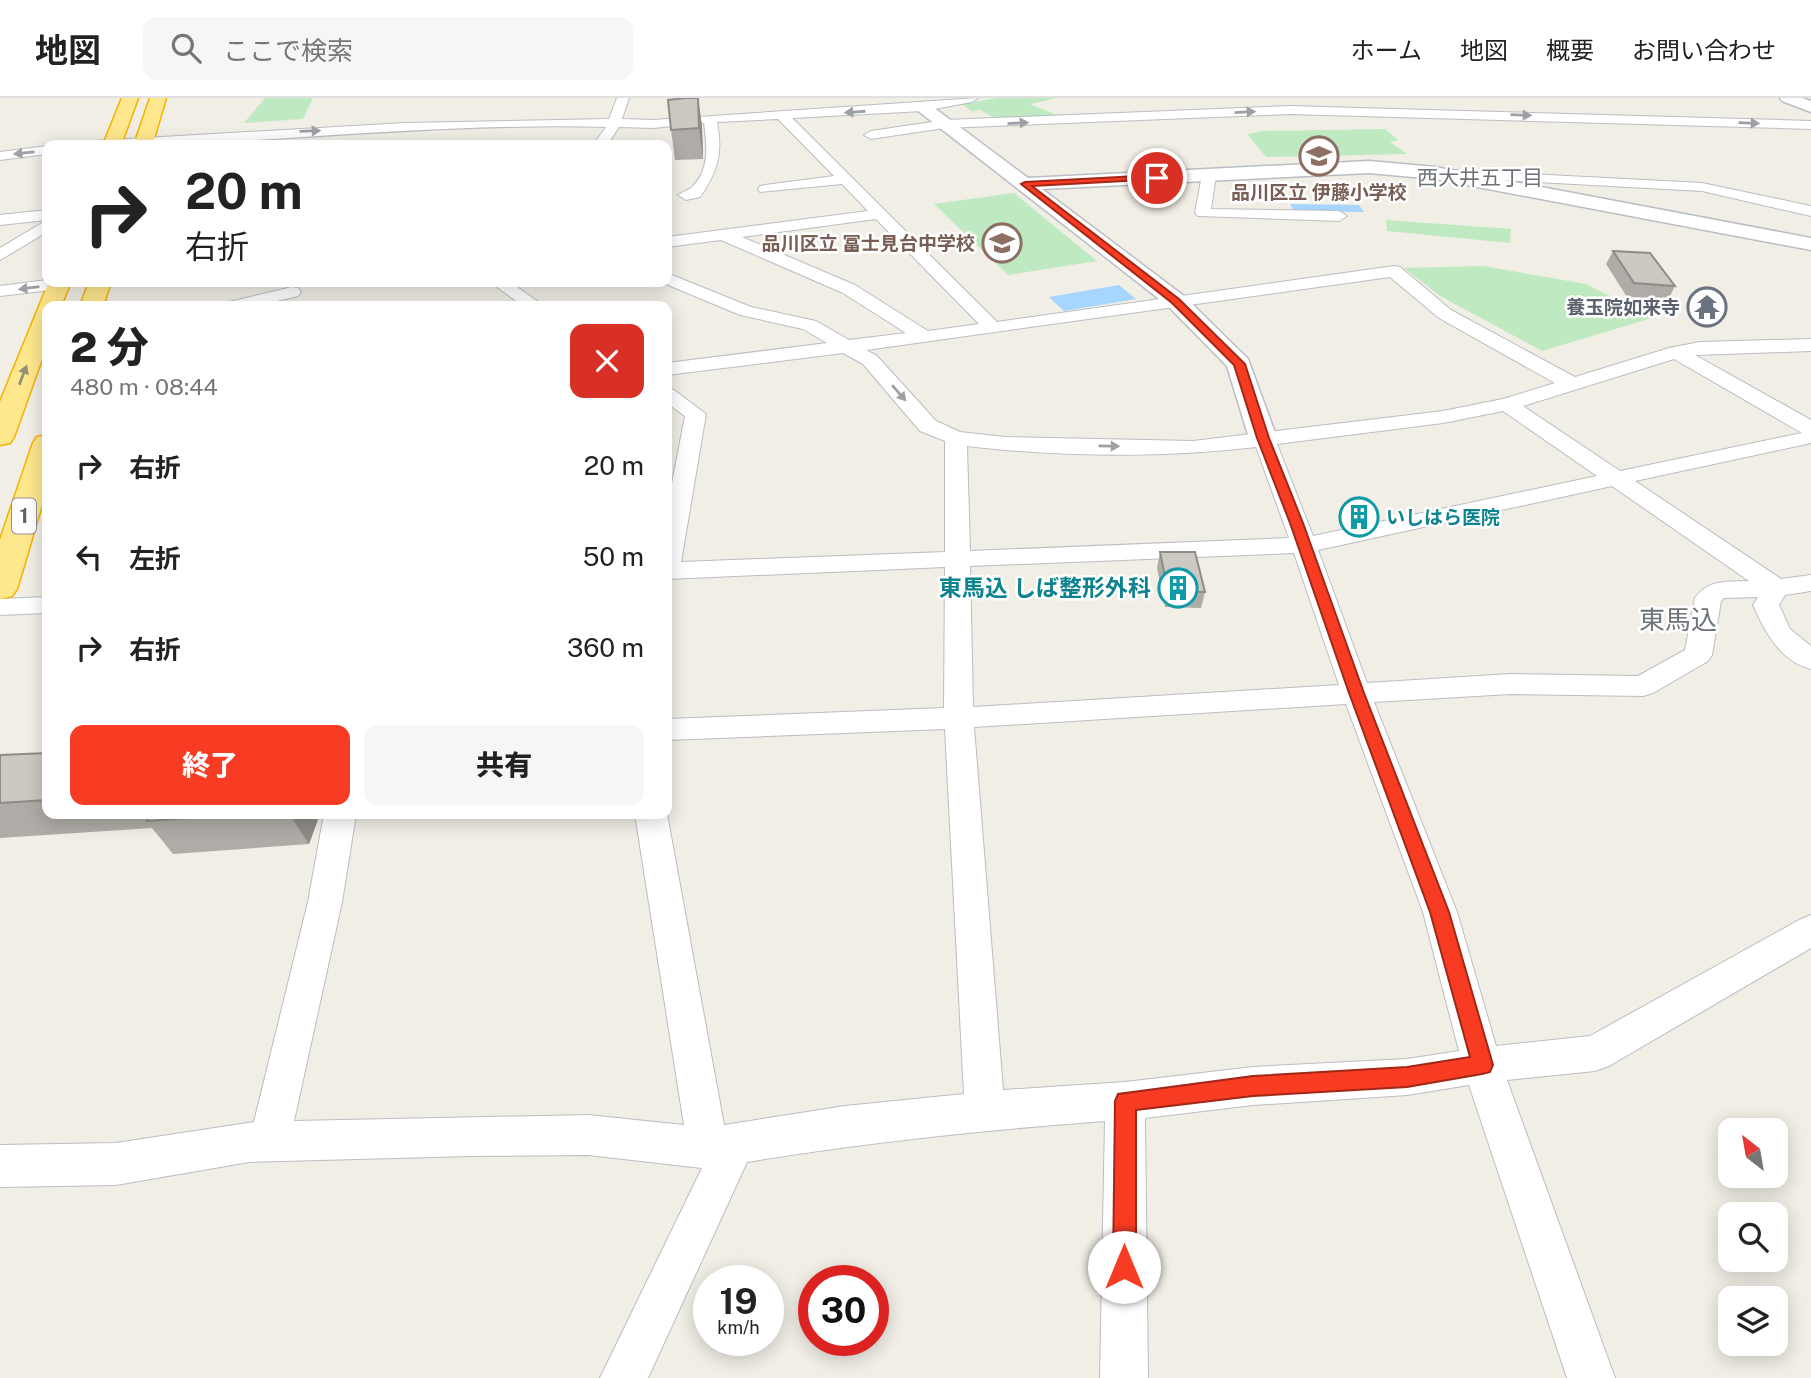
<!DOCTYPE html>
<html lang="ja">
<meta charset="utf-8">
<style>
body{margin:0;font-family:"Public Sans","Noto Sans JP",sans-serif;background:#f6f6f6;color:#222;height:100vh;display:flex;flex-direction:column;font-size:26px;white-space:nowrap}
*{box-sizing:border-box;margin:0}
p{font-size:23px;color:#767676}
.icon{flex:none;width:38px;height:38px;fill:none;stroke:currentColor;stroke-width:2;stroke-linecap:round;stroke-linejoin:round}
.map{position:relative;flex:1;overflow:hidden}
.side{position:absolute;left:42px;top:203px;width:630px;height:518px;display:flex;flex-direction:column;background:#fff;border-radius:14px;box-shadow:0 4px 18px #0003}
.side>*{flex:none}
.guide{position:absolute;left:42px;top:42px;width:630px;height:147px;border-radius:14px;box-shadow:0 4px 18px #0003;background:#fff;color:#222;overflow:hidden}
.needle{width:46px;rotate:329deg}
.tools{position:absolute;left:1718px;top:1020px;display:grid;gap:14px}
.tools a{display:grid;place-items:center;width:70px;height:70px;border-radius:14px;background:#fff;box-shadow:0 4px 18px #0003;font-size:35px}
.speed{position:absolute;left:693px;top:1167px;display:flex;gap:14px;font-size:35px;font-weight:700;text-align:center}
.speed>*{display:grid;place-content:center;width:91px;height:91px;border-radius:50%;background:#fff;box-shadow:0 4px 18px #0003;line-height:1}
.speed small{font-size:18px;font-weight:400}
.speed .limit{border:10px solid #d22;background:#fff;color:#111}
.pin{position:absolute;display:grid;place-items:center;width:60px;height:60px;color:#fff;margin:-30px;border:4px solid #fff;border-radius:50%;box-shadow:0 2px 7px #0007}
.me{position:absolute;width:77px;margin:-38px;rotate:0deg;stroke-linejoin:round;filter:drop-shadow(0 0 5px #0008)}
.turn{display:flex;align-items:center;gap:24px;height:147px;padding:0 28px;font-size:32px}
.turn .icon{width:91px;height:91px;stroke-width:2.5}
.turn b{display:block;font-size:49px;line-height:60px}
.round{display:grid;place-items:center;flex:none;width:74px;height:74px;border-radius:14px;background:#f6f6f6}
.summary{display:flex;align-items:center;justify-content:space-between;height:119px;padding:0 28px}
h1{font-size:42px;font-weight:800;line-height:52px}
.button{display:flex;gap:14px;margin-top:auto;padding:14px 28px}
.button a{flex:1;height:80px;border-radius:14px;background:#f83c23;color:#fff;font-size:28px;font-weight:800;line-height:80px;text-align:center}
.button a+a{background:#f6f6f6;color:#222}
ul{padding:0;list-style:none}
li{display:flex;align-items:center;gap:21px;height:91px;padding:0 28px}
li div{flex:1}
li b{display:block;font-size:26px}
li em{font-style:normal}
header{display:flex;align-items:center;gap:42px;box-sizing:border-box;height:98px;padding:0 35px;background:#fff;border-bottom:2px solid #e0e0e0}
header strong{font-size:33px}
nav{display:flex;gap:38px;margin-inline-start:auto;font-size:24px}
.search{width:490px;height:63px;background:#f6f6f6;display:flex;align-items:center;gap:18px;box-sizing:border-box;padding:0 24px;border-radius:14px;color:#767676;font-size:26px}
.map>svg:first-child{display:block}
.green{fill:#bfeac1}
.water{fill:#a6d5ff}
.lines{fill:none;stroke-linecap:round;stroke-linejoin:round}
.street-casing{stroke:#babdc2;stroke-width:2}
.secondary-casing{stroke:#babec4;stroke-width:3}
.highway-casing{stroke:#f5b300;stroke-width:3}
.street{fill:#fff;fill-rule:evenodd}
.secondary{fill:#fff;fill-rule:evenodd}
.highway{fill:#ffe78d;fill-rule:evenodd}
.wall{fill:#afaca7}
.shaded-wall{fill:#8f8c88}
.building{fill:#ccc8c2;stroke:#8f8c88;stroke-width:2}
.oneway{fill:#9ea0a4}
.oneway2{fill:#969074}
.route{fill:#f83c23;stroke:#a12717;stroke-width:2}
.labels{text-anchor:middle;stroke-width:5;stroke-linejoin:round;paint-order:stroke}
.far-education-label{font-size:19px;font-weight:bold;fill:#785e54;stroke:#fff}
.far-worship-label{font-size:19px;font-weight:bold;fill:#5b616d;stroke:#fff;text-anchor:end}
.far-culture-label{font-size:19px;font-weight:bold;fill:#0d838f;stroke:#fff;text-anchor:start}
.far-neighbourhood-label{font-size:21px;fill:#6d7379;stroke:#fff}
.shield{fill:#fff;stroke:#8e9095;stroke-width:2}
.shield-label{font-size:21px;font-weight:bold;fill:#5d6167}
.culture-label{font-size:23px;font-weight:bold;fill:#0d838f;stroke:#fff;text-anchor:end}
.quarter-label{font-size:26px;fill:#6d7379;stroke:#fff}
</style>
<header>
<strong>地図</strong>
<div class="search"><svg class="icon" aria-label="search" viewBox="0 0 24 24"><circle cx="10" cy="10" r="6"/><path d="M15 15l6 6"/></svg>ここで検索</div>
<nav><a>ホーム</a><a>地図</a><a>概要</a><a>お問い合わせ</a></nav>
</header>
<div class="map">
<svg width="1811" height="1280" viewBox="0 0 1811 1280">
<rect width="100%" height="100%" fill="#f0eee5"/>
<g class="green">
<polygon points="265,0 313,0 303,21 244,25"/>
<polygon points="997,0 1057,0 1030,6 1067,21 1001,24 981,12 971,13 962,6"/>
<polygon points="1385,31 1398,42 1390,44 1407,56 1266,59 1247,36 1264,33"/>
<polygon points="1014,95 1097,163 1008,177 934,106"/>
<polygon points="1386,122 1511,131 1510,145 1387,133"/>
<polygon points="1483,168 1586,186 1652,220 1542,253 1440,198 1404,170"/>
</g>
<g class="water">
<polygon points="1290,106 1359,107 1364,114 1294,113"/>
<polygon points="1119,187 1136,201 1064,213 1049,199"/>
</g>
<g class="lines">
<g class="street-casing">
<g id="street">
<path d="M 617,0 L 629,0 L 622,21 L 653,22 L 978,0 L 972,4 L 923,13 L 792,20 L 997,224 L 1394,168 L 1400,169 L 1451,212 L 1575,279 L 1669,250 L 1700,244 L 1811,241 L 1811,253 L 1695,257 L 1811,322 L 1811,345 L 1635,383 L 1781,481 L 1811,477 L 1811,493 L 1785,497 L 1779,507 L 1790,531 L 1811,548 L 1811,571 C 1780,563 1765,534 1753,507 L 1758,499 L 1724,500 L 1721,503 L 1712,557 L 1708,563 L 1653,595 L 1643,598 L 1510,596 L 1374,604 L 1457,814 L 1496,948 L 1590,938 L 1799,822 L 1811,817 L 1811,850 L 1609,968 L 1595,973 L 1507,982 L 1615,1280 L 1567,1280 L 1469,987 L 1407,997 L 1253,1007 L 1145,1020 L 1148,1280 L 1100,1280 L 1105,1023 C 985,1032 866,1044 747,1064 L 648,1280 L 600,1280 L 702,1070 L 588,1057 L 471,1058 L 249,1064 L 116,1087 L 0,1089 L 0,1047 L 116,1045 L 254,1024 L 308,804 L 324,716 L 356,716 L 342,804 L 294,1023 L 588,1017 L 684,1027 L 635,716 L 667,716 L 724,1027 L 845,1008 L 964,996 L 945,631 L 667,642 L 667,621 L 944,610 L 945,469 L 667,481 L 667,411 L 685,318 L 667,305 L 667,290 L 674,292 L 706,316 L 681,464 L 945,454 L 945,343 L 920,333 L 863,266 L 843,255 L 667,277 L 667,265 L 827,245 L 803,231 L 740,217 L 661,184 L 667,184 L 667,175 L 751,209 L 816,223 L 849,242 L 906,235 L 843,195 L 721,142 L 667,149 L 667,139 L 868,113 L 842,86 L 760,94 L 758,91 L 760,88 L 765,87 L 834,78 L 778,21 L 717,24 C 723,55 718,73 700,99 L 686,102 L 678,97 C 683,93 688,93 692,89 C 710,72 707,47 704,25 L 653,30 L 619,29 L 607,47 L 593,47 L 606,29 C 496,26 385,34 274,41 C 212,44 149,50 87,47 L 94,43 L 405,25 L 609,21 ZM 876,121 L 979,226 L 928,233 L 855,187 L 742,139 ZM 1390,179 L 1439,220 L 1555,285 L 1503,301 L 1443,313 L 1193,343 L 1005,339 L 960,334 L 936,323 L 877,258 L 866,252 ZM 1674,261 L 1802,335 L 1620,373 L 1523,308 ZM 1503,313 L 1597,378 L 1313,438 L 1277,346 L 1443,325 ZM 967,348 C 1058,359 1165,360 1256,349 L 1289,440 L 970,453 ZM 1612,388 L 1749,483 C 1728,484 1708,481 1695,500 L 1685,552 L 1638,578 L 1510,576 L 1367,585 L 1318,452 ZM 1294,455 L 1339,587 L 973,609 L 970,468 ZM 1346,606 L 1423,814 L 1459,953 L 1407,961 L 1253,969 L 1125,984 L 1003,992 L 974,629 Z"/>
<polygon points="1289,8 1811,23 1811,31 1289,16 944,30 871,41 864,37 871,33 946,22"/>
<polygon points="47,48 47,56 0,62 0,54"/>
<polygon points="1435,71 1702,85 1811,108 1811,118 1702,93 1430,78 1428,75 1430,72"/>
<polygon points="1209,73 1216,77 1211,111 1339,113 1347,118 1339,123 1198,118 1195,115 1202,77"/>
<polygon points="47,112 47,122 0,127 0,117"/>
<polygon points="47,122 47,134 0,162 0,150"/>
<polygon points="47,182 68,186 59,191 0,198 0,188"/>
<polygon points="490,184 510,184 544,208 523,208"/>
<polygon points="292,189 298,190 301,194 298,198 256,208 226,208 229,204"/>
<polygon points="47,499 47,515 0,517 0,501"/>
</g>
</g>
<g class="secondary-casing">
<g id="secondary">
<polygon points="1780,0 1802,0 1811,3 1811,14 1782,3"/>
<polygon points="923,4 929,6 1028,80 1369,63 1435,69 1811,140 1811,152 1435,81 1369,75 1042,91 1184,198 1248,261 1277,340 1273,346 1263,348 1253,346 1249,340 1227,268 1168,208 917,12 915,9 917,6"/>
</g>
</g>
<g class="highway-casing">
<g id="highway">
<polygon points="122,0 138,0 121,47 103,47"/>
<polygon points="150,0 166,0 152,47 134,47"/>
<polygon points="49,184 71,184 61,208 47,208 47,247 14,339 10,345 0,347 0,304"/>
<polygon points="89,184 111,184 103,208 80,208"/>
<polygon points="47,337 47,390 17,491 12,498 0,501 0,442 33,345 37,339"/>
</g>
</g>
<use href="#street" class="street"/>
<use href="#secondary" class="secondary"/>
<use href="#highway" class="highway"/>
</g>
<g class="wall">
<polygon points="698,0 702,28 703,61 675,62 671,32"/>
<polygon points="1613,153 1675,188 1668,202 1627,199 1606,166"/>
<polygon points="1160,454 1205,494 1201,510 1165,509 1157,470"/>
<polygon points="47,655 47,716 320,716 309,746 173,756 152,730 0,740 0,657"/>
</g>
<g class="shaded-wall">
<polygon points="698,0 702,28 703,61 699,30"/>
<polygon points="289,716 320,716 309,746"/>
</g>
<g class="building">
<polygon points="686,0 698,0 699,30 671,32 668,2"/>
<polygon points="1613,153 1650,155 1675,188 1634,185"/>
<polygon points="1160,454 1195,454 1205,494 1168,493"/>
<polygon points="47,655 47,702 0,705 0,657"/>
<polygon points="151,716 250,716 147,723"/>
</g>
<defs><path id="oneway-solid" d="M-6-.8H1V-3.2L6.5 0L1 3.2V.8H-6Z" transform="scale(1.75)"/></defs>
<g class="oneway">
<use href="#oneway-solid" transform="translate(855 14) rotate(176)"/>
<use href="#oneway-solid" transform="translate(1245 14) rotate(-3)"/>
<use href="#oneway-solid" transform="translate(1521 17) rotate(2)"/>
<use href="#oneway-solid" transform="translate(1018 25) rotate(-3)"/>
<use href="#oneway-solid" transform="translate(1749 25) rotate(2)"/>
<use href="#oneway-solid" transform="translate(310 33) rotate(-2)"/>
<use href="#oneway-solid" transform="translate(24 55) rotate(174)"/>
<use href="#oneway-solid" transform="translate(29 190) rotate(173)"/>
<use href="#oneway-solid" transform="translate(899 295) rotate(49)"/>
<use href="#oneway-solid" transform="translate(1109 348) rotate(1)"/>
</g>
<use class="oneway2" href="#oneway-solid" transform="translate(23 277) rotate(-69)"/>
<polygon class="route" points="1157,77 1160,81 1032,88 1179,201 1245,266 1269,340 1303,425 1364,595 1449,814 1493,967 1490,974 1482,976 1407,989 1253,998 1136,1012 1136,1169 1133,1178 1124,1181 1116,1178 1113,1169 1115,1003 1118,996 1253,978 1407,969 1470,959 1430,814 1349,595 1290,425 1257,340 1234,267 1172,205 1021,86 1025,84"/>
<defs>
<g id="school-ring" transform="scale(2.0125)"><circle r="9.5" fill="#fff" stroke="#8d6e63" stroke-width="1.5"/><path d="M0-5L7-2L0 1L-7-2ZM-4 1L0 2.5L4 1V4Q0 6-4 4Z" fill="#8d6e63"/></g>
<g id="temple-ring" transform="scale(2.0125)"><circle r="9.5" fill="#fff" stroke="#6b7280" stroke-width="1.5"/><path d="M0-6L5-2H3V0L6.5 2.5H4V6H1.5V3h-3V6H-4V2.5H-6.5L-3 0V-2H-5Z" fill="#6b7280"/></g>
<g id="building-ring" transform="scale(2.0125)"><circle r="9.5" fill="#fff" stroke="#0f9aa8" stroke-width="1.5"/><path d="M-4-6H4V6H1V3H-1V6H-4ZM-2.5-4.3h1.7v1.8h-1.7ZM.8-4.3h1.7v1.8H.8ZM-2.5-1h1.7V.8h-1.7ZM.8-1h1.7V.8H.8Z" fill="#0f9aa8"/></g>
</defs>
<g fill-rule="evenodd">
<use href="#school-ring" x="1319" y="58"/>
<use href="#school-ring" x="1002" y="145"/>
<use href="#temple-ring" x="1707" y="209"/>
<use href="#building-ring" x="1359" y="419"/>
<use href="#building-ring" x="1178" y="490"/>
</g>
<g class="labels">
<g class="far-education-label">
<text x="1319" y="101">品川区立 伊藤小学校</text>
<text x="975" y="152" text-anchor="end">品川区立 冨士見台中学校</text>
</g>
<g class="far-worship-label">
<text x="1680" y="216">養玉院如来寺</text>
</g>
<g class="far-culture-label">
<text x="1386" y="426">いしはら医院</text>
</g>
<g class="far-neighbourhood-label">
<text x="1480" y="87">西大井五丁目</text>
</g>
<rect class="shield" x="12" y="400.5" width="24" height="35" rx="5"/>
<g class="shield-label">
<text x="24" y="425">1</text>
</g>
<g class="culture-label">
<text x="1151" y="498">東馬込 しば整形外科</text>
</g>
<g class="quarter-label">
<text x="1678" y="531">東馬込</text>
</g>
</g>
</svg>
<div class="tools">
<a><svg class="needle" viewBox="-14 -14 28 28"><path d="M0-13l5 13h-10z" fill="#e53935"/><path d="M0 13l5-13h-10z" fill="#767676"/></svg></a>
<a><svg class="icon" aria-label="search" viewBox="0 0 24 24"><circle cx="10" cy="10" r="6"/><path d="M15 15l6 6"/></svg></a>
<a><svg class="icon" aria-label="layers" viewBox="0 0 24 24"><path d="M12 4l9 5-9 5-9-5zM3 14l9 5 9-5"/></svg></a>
</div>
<div class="speed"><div>19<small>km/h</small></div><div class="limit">30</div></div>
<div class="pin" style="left:1157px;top:80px;background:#d93025"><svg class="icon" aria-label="arrive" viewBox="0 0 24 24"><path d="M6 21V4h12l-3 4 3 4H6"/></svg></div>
<svg class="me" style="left:1124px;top:1169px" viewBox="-20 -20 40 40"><circle r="19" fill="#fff"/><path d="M0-13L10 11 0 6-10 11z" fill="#f83c23"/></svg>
<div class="guide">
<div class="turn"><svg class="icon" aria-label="right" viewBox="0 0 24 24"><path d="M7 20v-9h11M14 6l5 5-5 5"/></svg><div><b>20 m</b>右折</div></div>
</div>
<section class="side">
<div class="summary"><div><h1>2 分</h1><p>480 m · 08:44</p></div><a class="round" style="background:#d93025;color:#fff"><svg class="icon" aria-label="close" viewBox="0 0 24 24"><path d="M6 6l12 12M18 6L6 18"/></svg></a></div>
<ul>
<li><svg class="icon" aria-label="right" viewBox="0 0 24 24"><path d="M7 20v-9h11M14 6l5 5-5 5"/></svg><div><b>右折</b></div><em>20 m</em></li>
<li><svg class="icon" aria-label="left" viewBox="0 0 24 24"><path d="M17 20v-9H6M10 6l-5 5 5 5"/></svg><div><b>左折</b></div><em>50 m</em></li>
<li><svg class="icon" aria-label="right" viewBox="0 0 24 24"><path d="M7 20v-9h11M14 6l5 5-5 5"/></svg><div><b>右折</b></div><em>360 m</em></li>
</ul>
<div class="button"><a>終了</a><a>共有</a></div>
</section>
</div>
